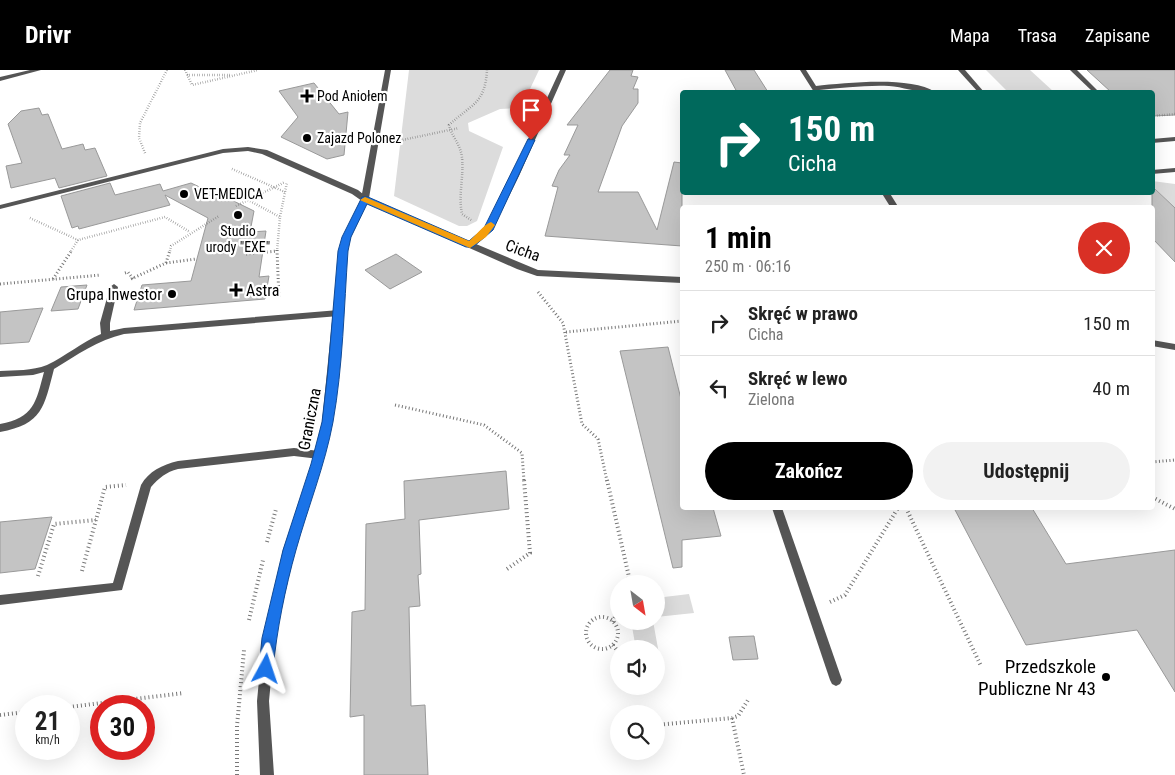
<!DOCTYPE html>
<html lang="pl">
<meta charset="utf-8">
<style>
body{margin:0;font-family:"Roboto Condensed",sans-serif;background:#f2f2f2;color:#222;height:100vh;display:flex;flex-direction:column;font-size:19px;white-space:nowrap}
*{box-sizing:border-box;margin:0}
p{font-size:16px;color:#767676}
.icon{flex:none;width:28px;height:28px;fill:none;stroke:currentColor;stroke-width:2;stroke-linecap:round;stroke-linejoin:round}
.map{position:relative;flex:1;overflow:hidden}
.side{position:absolute;left:680px;top:135px;width:475px;height:305px;display:flex;flex-direction:column;background:#fff;border-radius:5px;box-shadow:0 5px 20px #0002}
.side>*{flex:none}
.banner{position:absolute;left:680px;top:20px;width:475px;height:105px;border-radius:5px;box-shadow:0 5px 20px #0002;background:#00695c;color:#fff;overflow:hidden}
.needle{width:32px;rotate:149deg}
.controls{position:absolute;left:610px;top:505px;display:grid;gap:10px}
.controls a{display:grid;place-items:center;width:55px;height:55px;border-radius:50%;background:#fff;box-shadow:0 5px 20px #0002;font-size:25px}
.speed{position:absolute;left:15px;top:625px;display:flex;gap:10px;font-size:25px;font-weight:700;text-align:center}
.speed>*{display:grid;place-content:center;width:65px;height:65px;border-radius:50%;background:#fff;box-shadow:0 5px 20px #0002;line-height:1}
.speed small{font-size:12px;font-weight:400}
.speed .limit{border:8px solid #d22;background:#fff;color:#111}
.pin{position:absolute;display:grid;place-items:center;width:42px;height:42px;color:#fff;margin:-51px -21px;border-radius:50% 50% 50% 0;rotate:-45deg;box-shadow:0 0 5px #0007}
.pin .icon{rotate:45deg}
.me{position:absolute;width:55px;margin:-28px;rotate:5deg;stroke-linejoin:round;filter:drop-shadow(0 0 4px #0008)}
.turn{display:flex;align-items:center;gap:18px;height:105px;padding:0 25px;font-size:22px}
.turn .icon{width:65px;height:65px;stroke-width:2.5}
.turn b{display:block;font-size:35px;line-height:42px}
.round{display:grid;place-items:center;flex:none;width:52px;height:52px;border-radius:26px;background:#f2f2f2}
.summary{display:flex;align-items:center;justify-content:space-between;height:85px;padding:0 25px}
h1{font-size:30px;font-weight:700;line-height:38px;color:#000}
.button{display:flex;gap:10px;margin-top:auto;padding:10px 25px}
.button a{flex:1;height:58px;border-radius:30px;background:#000;color:#fff;font-size:20px;font-weight:700;line-height:58px;text-align:center}
.button a+a{background:#f2f2f2;color:#222}
ul{padding:0;list-style:none}
li{display:flex;align-items:center;gap:15px;height:65px;padding:0 25px;border-top:1px solid #e0e0e0}
li div{flex:1}
li b{display:block;font-size:19px}
li em{font-style:normal}
header{display:flex;align-items:center;gap:30px;box-sizing:border-box;height:70px;padding:0 25px;background:#000;color:#fff}
header strong{font-size:24px}
nav{display:flex;gap:28px;margin-inline-start:auto;font-size:18px}
.map>svg:first-child{display:block}
.green{fill:#dcdcdc}
.building{fill:#c4c4c4;stroke:#999}
.lines{fill:none;stroke-linecap:round;stroke-linejoin:round}
.path-far2{stroke:#777;stroke-width:2.5;stroke-dasharray:0.5 2;stroke-linecap:butt}
.path-far1{stroke:#777;stroke-width:3;stroke-dasharray:1 2.5;stroke-linecap:butt}
.path{stroke:#777;stroke-width:4;stroke-dasharray:1 3;stroke-linecap:butt}
.service{fill:#555;fill-rule:evenodd}
.minor{fill:#555;fill-rule:evenodd}
.route{fill:#1a73e8;stroke:#114b97}
.slow{fill:#f59e0b}
.poi-dot{fill:#000;stroke:#fff;stroke-width:2}
.labels{text-anchor:middle;stroke-width:4.5;stroke-linejoin:round;paint-order:stroke}
.far-poi-label{font-size:14px;fill:#000;stroke:#fff;text-anchor:start}
.street-label{font-size:16px;fill:#000;stroke:#fff}
.poi-label{font-size:16px;fill:#000;stroke:#fff;text-anchor:start}
.near-poi-label{font-size:19px;fill:#000;stroke:#fff;text-anchor:end}
</style>
<header>
<strong>Drivr</strong>
<nav><a>Mapa</a><a>Trasa</a><a>Zapisane</a></nav>
</header>
<div class="map">
<svg width="1175" height="705" viewBox="0 0 1175 705">
<rect width="100%" height="100%" fill="#fff"/>
<g class="green">
<polygon points="409,0 539,0 521,38 500,39 468,53 469,61 503,77 477,151 467,156 459,156 394,126"/>
<polygon points="986,0 1030,0 1054,22 1008,22"/>
<polygon points="1152,111 1175,114 1175,138 1153,116"/>
<polygon points="689,524 694,543 656,547 656,528"/>
<polygon points="631,551 653,551 659,584 656,584 656,579 636,579"/>
</g>
<g class="building">
<polygon points="610,0 633,0 631,6 638,7 633,19 638,19 638,33 622,56 598,122 638,122 657,160 674,92 682,93 682,176 545,166 558,117 552,116 559,100 570,85 564,85 578,55 567,55"/>
<polygon points="725,0 754,0 768,22 737,22"/>
<polygon points="1087,0 1175,0 1175,45 1152,46 1152,22 1111,22"/>
<polygon points="314,13 339,44 348,42 344,85 327,89 281,67 298,47 279,21"/>
<polygon points="39,38 42,45 48,44 62,79 83,74 85,80 95,78 107,106 59,118 55,108 11,118 6,96 22,93 8,54 21,41"/>
<polygon points="110,113 115,125 160,114 163,121 191,113 206,120 209,119 254,141 250,162 266,161 259,207 269,206 265,229 134,240 142,215 191,211 208,148 165,125 170,135 79,159 78,156 72,158 61,126"/>
<polygon points="1152,116 1175,138 1175,192 1152,168"/>
<polygon points="396,184 422,202 390,219 365,200"/>
<polygon points="87,215 78,239 51,241 61,217"/>
<polygon points="43,238 29,272 0,274 0,242"/>
<polygon points="668,277 682,333 682,438 713,438 721,466 682,470 682,497 673,498 620,281"/>
<polygon points="506,401 509,439 419,450 421,504 418,505 420,536 409,537 411,636 425,635 428,705 364,705 364,645 350,647 352,542 365,540 366,454 405,449 404,411"/>
<polygon points="954,438 1032,438 1066,494 1175,480 1175,622 1137,560 1026,575"/>
<polygon points="52,447 35,499 0,503 0,452"/>
<polygon points="754,566 758,589 733,590 729,567"/>
</g>
<g class="lines">
<g class="path-far2">
<polyline points="185,0 192,15 258,0"/>
<polyline points="187,5 230,5"/>
<polyline points="1152,46 1175,44"/>
<polyline points="393,72 459,58"/>
<polyline points="145,83 139,68 140,53 167,0"/>
<polyline points="232,99 285,122"/>
<polyline points="248,130 280,147"/>
<polyline points="236,136 285,112"/>
<polyline points="30,148 78,170"/>
<path d="M 471,150 L 462,144 C 458,125 464,107 462,88 C 461,75 452,67 449,55 C 471,34 485,35 487,0"/>
<polyline points="71,181 78,170 165,147 190,162"/>
<polyline points="170,181 171,176 219,146"/>
<polyline points="277,181 280,147 287,112"/>
</g>
<g class="path-far1">
<polyline points="277,180 279,229"/>
<polyline points="246,184 277,181"/>
<polyline points="166,193 196,189"/>
<polyline points="125,203 128,202 133,209"/>
<polyline points="53,209 72,180"/>
<polyline points="131,209 166,193 170,180"/>
<polyline points="0,214 101,205"/>
<polyline points="538,222 563,253 582,354 598,369 607,411"/>
<polyline points="566,262 682,251"/>
<polyline points="395,335 484,355 522,383 524,411"/>
<polyline points="1152,392 1175,390"/>
</g>
<g class="path">
<polyline points="607,410 629,507 626,514"/>
<polyline points="1152,427 1175,439"/>
<polyline points="906,438 981,596"/>
<polyline points="267,472 276,439"/>
<polyline points="507,499 530,483 524,410"/>
<polyline points="82,501 105,417 126,415"/>
<polyline points="38,506 54,454 96,450"/>
<polyline points="830,532 845,525 898,438"/>
<circle cx="602" cy="563" r="16"/>
<polyline points="249,550 263,490"/>
<polyline points="613,552 619,536"/>
<polyline points="613,575 619,583"/>
<polyline points="69,637 184,623"/>
<polyline points="0,645 26,642"/>
<polyline points="732,648 744,705"/>
<polyline points="656,655 732,648 738,646 748,630"/>
<polyline points="237,705 237,656 244,580"/>
</g>
<g class="service">
<path d="M 800,0 L 806,0 L 816,16 C 846,13 911,6 935,22 C 921,24 904,17 889,16 C 866,15 842,18 819,20 L 820,22 L 814,22 Z"/>
<polygon points="958,0 965,0 984,22 978,22"/>
<polygon points="1070,0 1077,0 1099,22 1093,22"/>
<polygon points="1175,67 1175,71 1152,73 1152,69"/>
<polygon points="248,77 267,80 358,120 369,129 368,131 362,131 352,124 262,84 248,81 223,83 0,139 0,135 223,79"/>
<polygon points="1175,98 1175,102 1152,104 1152,100"/>
<polygon points="881,122 889,122 899,138 891,138"/>
<path d="M 114,214 L 118,217 L 110,253 L 110,261 L 124,258 L 339,240 L 343,243 L 339,246 L 124,264 C 98,270 77,285 54,299 C 44,337 43,354 0,362 L 0,354 C 34,348 36,332 44,302 L 33,305 L 0,307 L 0,301 C 15,300 32,301 47,295 C 66,286 82,272 101,264 L 100,253 L 110,217 Z"/>
<path d="M 294,378 L 319,381 L 323,382 L 324,385 L 323,388 L 319,389 L 294,386 L 178,399 C 166,402 159,408 151,417 L 122,520 L 0,535 L 0,525 L 113,513 L 141,415 C 149,401 162,395 178,391 Z"/>
<polygon points="772,438 782,438 842,610 840,614 836,616 832,614 830,610"/>
</g>
<g class="minor">
<polygon points="30,0 41,0 0,11 0,7"/>
<polygon points="385,0 391,0 369,128 469,172 485,159 511,106 560,0 566,0 519,106 492,160 476,174 538,200 682,207 682,213 537,206 517,199 367,133 351,167 347,181 332,352 322,394 295,480 275,568 269,631 274,705 260,705 257,631 263,568 283,480 312,394 322,352 339,181 343,167 361,129"/>
<polygon points="1152,270 1175,274 1175,280 1152,276"/>
</g>
</g>
<path class="route" d="M 528,69 L 535,70 L 493,160 L 473,177 L 466,177 L 367,134 L 351,167 L 348,181 C 344,237 343,296 333,352 C 325,395 308,437 296,480 C 285,519 277,559 273,599 L 271,604 L 266,606 L 261,604 L 259,599 L 262,568 L 283,480 L 311,394 L 322,352 L 328,300 L 338,181 L 342,167 L 362,127 L 368,127 L 469,171 L 484,158 Z"/>
<path class="slow" d="M 365,127 L 469,171 C 476,166 483,155 491,152 L 495,155 L 486,167 L 470,178 L 362,131 L 360,130 Z"/>
<g class="poi-dot">
<path d="M304.5 18.5h5v5h5v5h-5v5h-5v-5h-5v-5h5z"/>
<circle cx="307" cy="68" r="5"/>
<circle cx="184" cy="124" r="5"/>
<circle cx="238" cy="145" r="5"/>
<path d="M233.5 212.5h5v5h5v5h-5v5h-5v-5h-5v-5h5z"/>
<circle cx="172" cy="224" r="5"/>
<circle cx="1106" cy="607" r="5"/>
</g>
<g class="labels">
<g class="far-poi-label">
<text x="317" y="31">Pod Aniołem</text>
<text x="317" y="73">Zajazd Polonez</text>
<text x="194" y="129">VET-MEDICA</text>
<text x="238" y="166" text-anchor="middle">Studio<tspan x="238" dy="16">urody "EXE"</tspan></text>
</g>
<g class="street-label">
<text transform="translate(523 180) rotate(20)" y="6">Cicha</text>
<text transform="translate(309 349) rotate(-79)" y="6">Graniczna</text>
</g>
<g class="poi-label">
<text x="246" y="226">Astra</text>
<text x="162" y="230" text-anchor="end">Grupa Inwestor</text>
</g>
<g class="near-poi-label">
<text x="1096" y="603">Przedszkole<tspan x="1096" dy="22">Publiczne Nr 43</tspan></text>
</g>
</g>
</svg>
<div class="controls">
<a><svg class="needle" viewBox="-14 -14 28 28"><path d="M0-13l5 13h-10z" fill="#e53935"/><path d="M0 13l5-13h-10z" fill="#767676"/></svg></a>
<a><svg class="icon" aria-label="sound" viewBox="0 0 24 24"><path d="M4 9h4l5-4v14l-5-4H4zM17 9q2 3 0 6"/></svg></a>
<a><svg class="icon" aria-label="search" viewBox="0 0 24 24"><circle cx="10" cy="10" r="6"/><path d="M15 15l6 6"/></svg></a>
</div>
<div class="speed"><div>21<small>km/h</small></div><div class="limit">30</div></div>
<div class="pin" style="left:531px;top:70px;background:#d93025"><svg class="icon" aria-label="arrive" viewBox="0 0 24 24"><path d="M6 21V4h12l-3 4 3 4H6"/></svg></div>
<svg class="me" style="left:266px;top:599px" viewBox="-20 -20 40 40"><path d="M0-17L14 15 0 8-14 15z" fill="#1a73e8" stroke="#fff" stroke-width="4"/></svg>
<div class="banner">
<div class="turn"><svg class="icon" aria-label="right" viewBox="0 0 24 24"><path d="M7 20v-9h11M14 6l5 5-5 5"/></svg><div><b>150 m</b>Cicha</div></div>
</div>
<section class="side">
<div class="summary"><div><h1>1 min</h1><p>250 m · 06:16</p></div><a class="round" style="background:#d93025;color:#fff"><svg class="icon" aria-label="close" viewBox="0 0 24 24"><path d="M6 6l12 12M18 6L6 18"/></svg></a></div>
<ul>
<li><svg class="icon" aria-label="right" viewBox="0 0 24 24"><path d="M7 20v-9h11M14 6l5 5-5 5"/></svg><div><b>Skręć w prawo</b><p>Cicha</p></div><em>150 m</em></li>
<li><svg class="icon" aria-label="left" viewBox="0 0 24 24"><path d="M17 20v-9H6M10 6l-5 5 5 5"/></svg><div><b>Skręć w lewo</b><p>Zielona</p></div><em>40 m</em></li>
</ul>
<div class="button"><a>Zakończ</a><a>Udostępnij</a></div>
</section>
</div>
